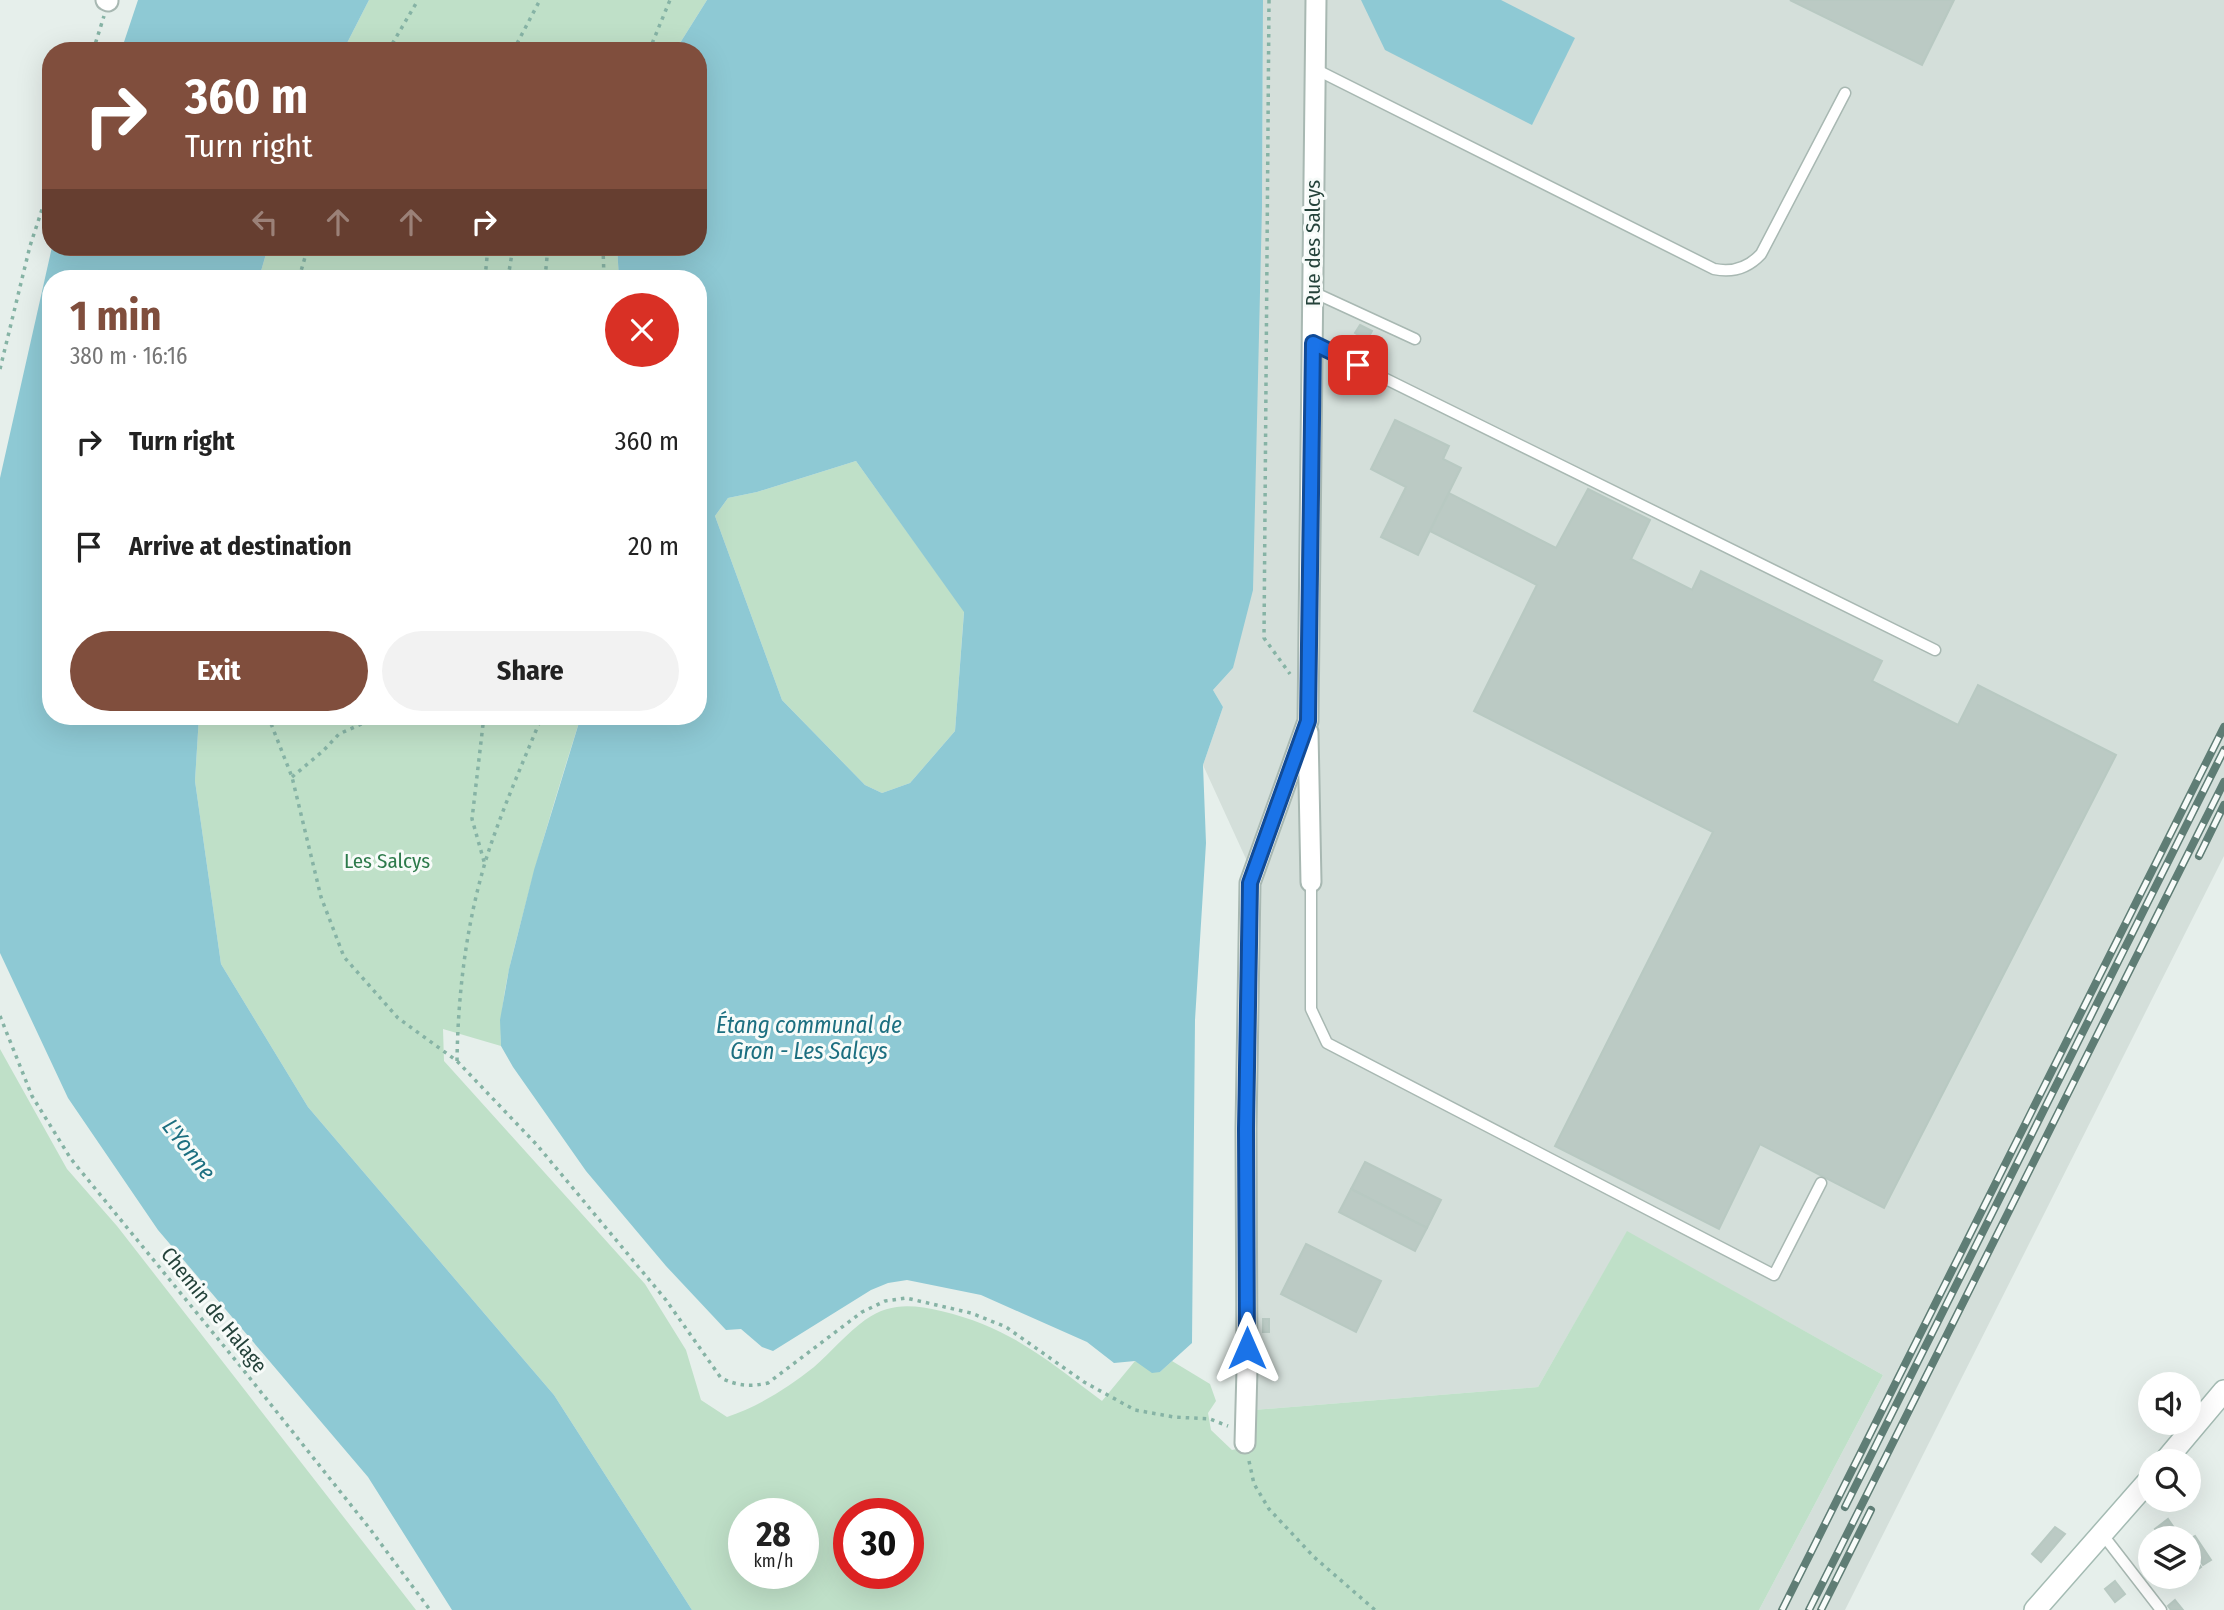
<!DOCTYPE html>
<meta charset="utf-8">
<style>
body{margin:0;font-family:"Fira Sans Condensed",sans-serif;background:#f2f2f2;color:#222;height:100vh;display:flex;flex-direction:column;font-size:26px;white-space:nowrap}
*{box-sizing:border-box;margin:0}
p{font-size:23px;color:#767676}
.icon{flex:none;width:38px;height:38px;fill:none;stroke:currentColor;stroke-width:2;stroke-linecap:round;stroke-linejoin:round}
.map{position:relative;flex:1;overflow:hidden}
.details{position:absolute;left:42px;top:270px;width:665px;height:455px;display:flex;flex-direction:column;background:#fff;border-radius:28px;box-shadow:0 7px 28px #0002}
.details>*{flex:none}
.banner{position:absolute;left:42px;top:42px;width:665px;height:214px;border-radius:28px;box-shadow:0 7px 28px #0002;background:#804e3d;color:#fff;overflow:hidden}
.fabs{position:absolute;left:2138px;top:1372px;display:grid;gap:14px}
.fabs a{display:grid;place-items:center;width:63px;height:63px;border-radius:50%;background:#fff;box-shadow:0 7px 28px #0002;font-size:35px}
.speed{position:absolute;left:728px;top:1498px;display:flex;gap:14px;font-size:35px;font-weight:700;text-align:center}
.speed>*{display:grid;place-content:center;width:91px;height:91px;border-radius:50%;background:#fff;box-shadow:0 7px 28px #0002;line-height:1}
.speed small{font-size:18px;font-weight:400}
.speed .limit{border:10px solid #d22;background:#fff;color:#111}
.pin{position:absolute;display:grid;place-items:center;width:60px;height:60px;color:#fff;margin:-30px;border-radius:14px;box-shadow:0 4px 10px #0006}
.me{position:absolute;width:77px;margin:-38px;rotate:0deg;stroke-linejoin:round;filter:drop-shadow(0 0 5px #0008)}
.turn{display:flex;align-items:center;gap:24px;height:147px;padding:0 28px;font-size:32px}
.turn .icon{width:91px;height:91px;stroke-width:2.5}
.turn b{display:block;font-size:49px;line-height:60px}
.lanes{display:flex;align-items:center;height:66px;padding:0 28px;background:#0003;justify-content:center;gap:35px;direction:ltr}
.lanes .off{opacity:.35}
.round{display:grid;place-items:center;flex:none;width:74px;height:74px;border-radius:37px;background:#f2f2f2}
.head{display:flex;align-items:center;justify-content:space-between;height:119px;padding:0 28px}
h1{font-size:42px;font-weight:700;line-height:52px;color:#804e3d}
.button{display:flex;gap:14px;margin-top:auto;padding:14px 28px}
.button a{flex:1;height:80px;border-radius:42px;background:#804e3d;color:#fff;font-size:28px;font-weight:700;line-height:80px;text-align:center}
.button a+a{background:#f2f2f2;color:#222}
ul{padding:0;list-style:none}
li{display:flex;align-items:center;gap:21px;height:105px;padding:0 28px}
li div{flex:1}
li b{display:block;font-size:26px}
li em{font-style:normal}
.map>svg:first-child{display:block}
.built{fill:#d4dfda}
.green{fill:#bfe0c8;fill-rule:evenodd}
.water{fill:#8ec9d4;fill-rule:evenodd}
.building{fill:#bbcac4;stroke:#b8c9c2;stroke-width:2}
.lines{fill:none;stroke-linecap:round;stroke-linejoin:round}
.lane-casing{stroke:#a8b8b2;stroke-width:13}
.street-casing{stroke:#a8b8b2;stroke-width:23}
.secondary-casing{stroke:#a4bbb3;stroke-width:24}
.path{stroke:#86b3a5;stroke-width:3.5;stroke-dasharray:3.5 5;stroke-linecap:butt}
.lane{stroke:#fff;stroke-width:10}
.street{stroke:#fff;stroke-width:19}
.secondary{stroke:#fff;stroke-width:21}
.rail-casing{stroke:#5f7d75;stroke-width:8}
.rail{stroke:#f7fbf9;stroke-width:5;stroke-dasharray:16;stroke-linecap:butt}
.route-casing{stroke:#114b97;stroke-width:18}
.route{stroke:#1a73e8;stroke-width:12}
.labels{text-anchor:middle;stroke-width:6;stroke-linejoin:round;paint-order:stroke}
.street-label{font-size:21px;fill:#24423a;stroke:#f7fbf9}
.park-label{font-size:21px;fill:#2d7a4b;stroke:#f7fbf9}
.water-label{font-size:23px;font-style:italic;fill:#1c6f80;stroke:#f7fbf9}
</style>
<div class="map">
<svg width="2224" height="1610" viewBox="0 0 2224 1610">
<rect width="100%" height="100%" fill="#e6efeb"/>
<polygon class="built" points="1263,0 2224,0 2224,856 1845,1610 1759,1610 1883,1375 1627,1232 1538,1387 1253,1410 1258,1020 1257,883 1203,765 1223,707 1213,690 1233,668 1262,207"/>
<g class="green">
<polygon points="369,0 707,0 675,51 343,51"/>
<polygon points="268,247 617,247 619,278 259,278"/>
<polygon points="856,461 964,611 955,731 910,783 882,793 865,785 782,700 715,516 728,498 757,492"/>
<path d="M 199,716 L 581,716 C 560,783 539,850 522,918 C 511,960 499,1002 501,1046 L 443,1029 L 444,1061 L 645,1284 L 686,1350 L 701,1400 L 727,1417 C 759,1406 788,1388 814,1367 C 831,1352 847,1333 865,1320 C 891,1302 913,1305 941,1311 C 1010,1327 1047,1360 1102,1401 L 1135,1361 L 1160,1372 L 1172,1361 L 1210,1384 L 1216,1401 L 1208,1413 L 1211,1430 L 1232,1450 L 1241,1448 L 1253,1410 L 1538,1387 L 1627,1231 L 1883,1375 L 1759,1610 L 692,1610 L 554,1395 L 308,1107 L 221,964 L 195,781 ZM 744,1514 L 803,1514 L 803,1573 L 744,1573 ZM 849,1514 L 908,1514 L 908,1573 L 849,1573 Z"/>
<polygon points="0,1049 67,1169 117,1226 416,1610 0,1610"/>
</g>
<g class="water">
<polygon points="138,0 369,0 343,51 121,51"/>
<path d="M 707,0 L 1263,0 L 1262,207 L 1253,590 L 1233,668 L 1213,690 L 1223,707 L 1203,765 L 1206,843 L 1195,1020 L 1192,1343 L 1160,1372 L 1152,1373 L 1135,1361 L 1114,1363 L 1087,1342 L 981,1295 L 907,1280 L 888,1283 L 871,1290 L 773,1351 L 762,1347 L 741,1329 L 726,1330 L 666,1266 L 586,1171 L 513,1067 L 501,1046 L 500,1020 L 509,969 L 534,870 L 581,716 L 698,716 L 698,278 L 619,278 L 617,247 L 698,247 L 698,51 L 675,51 ZM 856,461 L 964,612 L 955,731 L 910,783 L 882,793 L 865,785 L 782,700 L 715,516 L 728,498 L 757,492 Z"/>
<polygon points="1361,0 1501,0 1575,38 1532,125 1385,50"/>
<polygon points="52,247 268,247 259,278 51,278 51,716 199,716 195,781 221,964 308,1107 554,1395 692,1610 452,1610 368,1477 158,1230 68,1098 0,953 0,478"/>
</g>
<g class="building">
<polygon points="1790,0 1954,0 1922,65"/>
<polygon points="1360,325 1372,331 1367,340 1355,333"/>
<polygon points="1395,420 1449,446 1443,459 1461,468 1418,555 1381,537 1406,487 1371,469"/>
<polygon points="1588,489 1650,520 1631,559 1692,590 1701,571 1882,661 1872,681 1958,725 1978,685 2116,755 1884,1208 1760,1144 1719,1229 1555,1146 1713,832 1474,711 1537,585 1430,531 1449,493 1556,548"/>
<polygon points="1365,1162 1441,1200 1427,1228 1351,1189"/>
<polygon points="1351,1189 1427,1228 1415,1251 1339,1212"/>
<polygon points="1306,1244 1381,1281 1356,1332 1281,1294"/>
<rect x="1263" y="1319" width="6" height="13"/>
<polygon points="2168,1519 2179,1535 2175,1538 2162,1538 2155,1529"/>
<polygon points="2055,1527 2065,1534 2041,1562 2032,1554"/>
<polygon points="2195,1536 2211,1560 2203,1565 2189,1545 2189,1539"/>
<polygon points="2196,1560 2201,1567 2189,1576 2189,1561 2192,1564"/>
<polygon points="2169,1577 2172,1577 2178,1584 2167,1586 2163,1581"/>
<polygon points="2115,1581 2125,1594 2115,1602 2105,1589"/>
<polygon points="2175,1600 2183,1610 2171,1610 2168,1606"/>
</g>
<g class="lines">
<g class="lane-casing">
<g id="lane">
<path d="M 1315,69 L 1714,269 C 1733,273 1748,268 1761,254 L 1845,93"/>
<polyline points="1313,292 1415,339"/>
<polyline points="1313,343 1935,650"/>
<polyline points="1311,882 1311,1009 1327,1043 1774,1275 1821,1183"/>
<polyline points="2103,1535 2161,1610"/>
</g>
</g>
<g class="street-casing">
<g id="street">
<polyline points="106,0 108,1"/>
<polyline points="1308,732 1311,882"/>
<polyline points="1245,1443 1247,1369 1246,1129 1250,883 1308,721 1316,0"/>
</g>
</g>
<g class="secondary-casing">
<g id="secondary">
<polyline points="2165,1461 2224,1391"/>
<polyline points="2035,1610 2151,1478"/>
</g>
</g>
<g class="path">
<polyline points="1269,0 1264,638 1290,674"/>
<polyline points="93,51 104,16"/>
<polyline points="388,51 418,0"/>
<polyline points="513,51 540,0"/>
<polyline points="649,51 670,0"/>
<polyline points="603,247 604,278"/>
<polyline points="299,278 308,247"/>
<polyline points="485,278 488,247"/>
<polyline points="508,278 513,247"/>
<polyline points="545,278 548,247"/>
<polyline points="0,369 30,246 51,182"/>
<path d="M 268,716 L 292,777 L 321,897 L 344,957 L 398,1018 L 457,1061 L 537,1145 L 666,1300 L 721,1378 C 738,1386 750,1387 768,1383 L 862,1312 L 885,1301 L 906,1298 L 971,1313 L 1006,1327 L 1084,1382 L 1135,1410 L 1174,1417 L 1210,1419 L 1228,1426"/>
<polyline points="484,716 472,819 485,865"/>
<polyline points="292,777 323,751 339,734 379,716"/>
<polyline points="0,1016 32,1096 71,1159 241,1367 370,1529 430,1610"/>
<path d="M 457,1061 C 458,990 467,918 489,850 C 504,805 524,760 542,716"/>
<polyline points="1249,1461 1254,1484 1269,1509 1314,1557 1375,1610"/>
</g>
<use href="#lane" class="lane"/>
<use href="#street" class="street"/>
<use href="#secondary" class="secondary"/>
<g class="rail-casing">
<g id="rail">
<polyline points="2199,856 2224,805"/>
<polyline points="1845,1507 2224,750"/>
<polyline points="1782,1610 2224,727"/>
<polyline points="1809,1610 2224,782"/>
<polyline points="1821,1610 1871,1510"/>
</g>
</g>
<use href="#rail" class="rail"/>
</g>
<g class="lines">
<g class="route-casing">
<polyline id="route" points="1247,1348 1246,1129 1250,883 1308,721 1313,343 1358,365"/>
</g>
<use href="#route" class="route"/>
</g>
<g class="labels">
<g class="street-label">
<text transform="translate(1313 243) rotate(-90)" y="7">Rue des Salcys</text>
<text transform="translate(214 1310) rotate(51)" y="7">Chemin de Halage</text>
</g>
<g class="park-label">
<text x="387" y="868">Les Salcys</text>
</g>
<g class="water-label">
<text x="809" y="1033">Étang communal de<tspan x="809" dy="26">Gron - Les Salcys</tspan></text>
<text transform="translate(189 1149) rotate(52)" y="8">L'Yonne</text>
</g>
</g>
</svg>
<div class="fabs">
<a><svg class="icon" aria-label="sound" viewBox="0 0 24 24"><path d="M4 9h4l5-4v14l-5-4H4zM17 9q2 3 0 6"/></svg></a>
<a><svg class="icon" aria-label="search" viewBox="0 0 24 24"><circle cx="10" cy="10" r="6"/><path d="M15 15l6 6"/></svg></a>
<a><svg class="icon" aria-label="layers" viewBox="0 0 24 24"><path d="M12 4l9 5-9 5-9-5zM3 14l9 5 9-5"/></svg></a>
</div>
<div class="speed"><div>28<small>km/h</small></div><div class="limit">30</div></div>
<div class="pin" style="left:1358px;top:365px;background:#d93025"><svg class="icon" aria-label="arrive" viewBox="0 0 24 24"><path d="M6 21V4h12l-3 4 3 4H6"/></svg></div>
<svg class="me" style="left:1247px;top:1348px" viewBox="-20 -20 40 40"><path d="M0-17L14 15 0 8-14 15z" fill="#1a73e8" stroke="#fff" stroke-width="4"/></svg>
<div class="banner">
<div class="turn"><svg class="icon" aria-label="right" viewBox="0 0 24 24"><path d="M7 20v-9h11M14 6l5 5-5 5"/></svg><div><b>360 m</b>Turn right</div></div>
<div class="lanes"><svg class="icon off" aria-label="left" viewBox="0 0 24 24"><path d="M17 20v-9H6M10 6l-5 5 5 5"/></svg><svg class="icon off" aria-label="ahead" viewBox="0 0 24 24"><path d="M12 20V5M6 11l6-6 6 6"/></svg><svg class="icon off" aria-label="ahead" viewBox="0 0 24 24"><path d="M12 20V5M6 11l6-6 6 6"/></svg><svg class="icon" aria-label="right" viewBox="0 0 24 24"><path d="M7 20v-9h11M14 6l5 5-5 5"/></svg></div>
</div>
<section class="details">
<div class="head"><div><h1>1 min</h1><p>380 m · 16:16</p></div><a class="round" style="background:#d93025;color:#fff"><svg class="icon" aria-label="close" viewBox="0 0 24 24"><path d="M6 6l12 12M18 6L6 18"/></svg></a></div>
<ul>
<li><svg class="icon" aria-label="right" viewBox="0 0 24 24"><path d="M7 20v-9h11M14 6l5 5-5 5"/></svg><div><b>Turn right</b></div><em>360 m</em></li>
<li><svg class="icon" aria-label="arrive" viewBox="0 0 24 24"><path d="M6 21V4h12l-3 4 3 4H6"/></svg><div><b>Arrive at destination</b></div><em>20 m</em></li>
</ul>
<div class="button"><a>Exit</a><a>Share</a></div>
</section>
</div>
